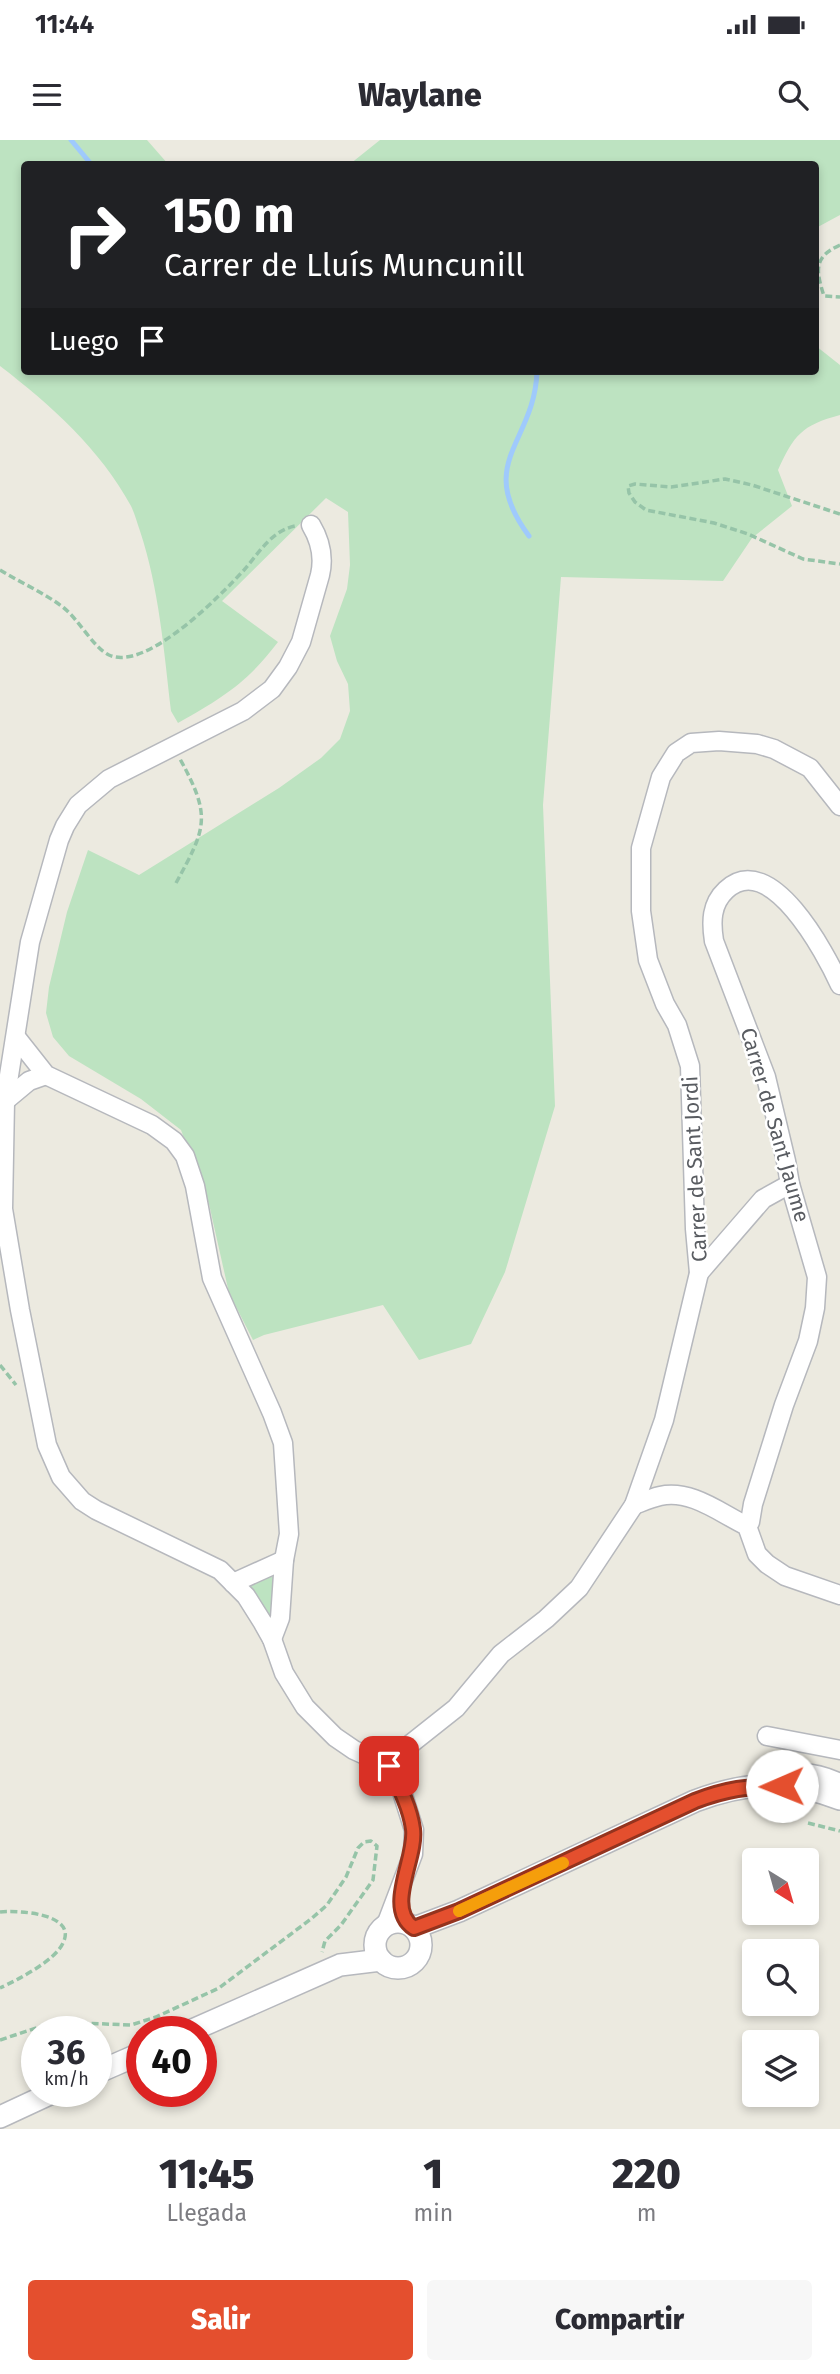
<!DOCTYPE html>
<html lang="es">
<meta charset="utf-8">
<style>
body{margin:0;font-family:"Fira Sans",sans-serif;background:#f7f7f7;color:#2b2b33;height:100vh;display:flex;flex-direction:column;font-size:26px;white-space:nowrap}
*{box-sizing:border-box;margin:0}
p{font-size:23px;color:#7c7c81}
.icon{flex:none;width:38px;height:38px;fill:none;stroke:currentColor;stroke-width:2;stroke-linecap:round;stroke-linejoin:round}
.map{position:relative;height:1989px;overflow:hidden}
.panel{display:flex;flex-direction:column;background:#fff;flex:1}
.panel>*{flex:none}
.top-card{position:absolute;left:21px;top:21px;width:798px;height:214px;border-radius:7px;box-shadow:0 4px 10px #0003;background:#202124;color:#fff;overflow:hidden}
.needle{width:46px;rotate:143deg}
.buttons{position:absolute;left:742px;top:1708px;display:grid;gap:14px}
.buttons a{display:grid;place-items:center;width:77px;height:77px;border-radius:7px;background:#fff;box-shadow:0 4px 10px #0003;font-size:35px}
.speed{position:absolute;left:21px;top:1876px;display:flex;gap:14px;font-size:35px;font-weight:700;text-align:center}
.speed>*{display:grid;place-content:center;width:91px;height:91px;border-radius:50%;background:#fff;box-shadow:0 4px 10px #0003;line-height:1}
.speed small{font-size:18px;font-weight:400}
.speed .limit{border:10px solid #d22;background:#fff;color:#111}
.pin{position:absolute;display:grid;place-items:center;width:60px;height:60px;color:#fff;margin:-30px;border-radius:14px;box-shadow:0 4px 10px #0006}
.me{position:absolute;width:77px;margin:-38px;rotate:269deg;stroke-linejoin:round;filter:drop-shadow(0 0 5px #0008)}
.turn{display:flex;align-items:center;gap:24px;height:147px;padding:0 28px;font-size:32px}
.turn .icon{width:91px;height:91px;stroke-width:2.5}
.turn b{display:block;font-size:49px;line-height:60px}
.then{display:flex;align-items:center;height:66px;padding:0 28px;background:#0003;gap:14px;font-size:26px}
.eta{display:flex;justify-content:space-evenly;align-items:center;height:119px;text-align:center}
.eta b{font-size:42px;font-weight:800;line-height:49px}
.button{display:flex;gap:14px;margin-top:auto;padding:14px 28px}
.button a{flex:1;height:80px;border-radius:7px;background:#e44f2e;color:#fff;font-size:28px;font-weight:800;line-height:80px;text-align:center}
.button a+a{background:#f7f7f7;color:#2b2b33}
.status{display:flex;justify-content:space-between;align-items:center;height:49px;padding:0 35px;background:#fff;direction:ltr}
.status svg{height:19px;fill:currentColor}
header{display:flex;justify-content:space-between;align-items:center;height:91px;padding:0 28px;background:#fff;font-size:32px;font-weight:800}
.map>svg:first-child{display:block}
.green{fill:#bde3c1}
.lines{fill:none;stroke-linecap:round;stroke-linejoin:round}
.stream{stroke:#9fcafc;stroke-width:5}
.minor-casing{stroke:#b6b8bd;stroke-width:21}
.tertiary-casing{stroke:#b6b8bd;stroke-width:24}
.path{stroke:#96c4a8;stroke-width:3.5;stroke-dasharray:7 3.5;stroke-linecap:butt}
.minor{stroke:#fff;stroke-width:18}
.tertiary{stroke:#fff;stroke-width:21}
.route-casing{stroke:#94331e;stroke-width:18}
.route{stroke:#e44f2e;stroke-width:12}
.slow{stroke:#f59e0b;stroke-width:12}
.labels{text-anchor:middle;stroke-width:5;stroke-linejoin:round;paint-order:stroke}
.street-label{font-size:21px;fill:#595c61;stroke:#fff}
</style>
<div class="status"><b>11:44</b><svg viewBox="0 0 49 12"><path d="M0 12V9h3v3zM5 12V6h3v6zM10 12V3h3v9zM15 12V0h3v12zM26 1h20v11H26zM47 4h2v5h-2z"/></svg></div>
<header><svg class="icon" aria-label="menu" viewBox="0 0 24 24"><path d="M4 6h16M4 12h16M4 18h16"/></svg>Waylane<svg class="icon" aria-label="search" viewBox="0 0 24 24"><circle cx="10" cy="10" r="6"/><path d="M15 15l6 6"/></svg></header>
<div class="map">
<svg width="840" height="1989" viewBox="0 0 840 1989">
<rect width="100%" height="100%" fill="#eceae0"/>
<g class="green">
<path d="M 0,0 L 147,0 L 168,24 L 24,24 L 24,231 L 816,231 L 816,206 L 840,225 L 840,275 C 802,285 794,295 778,330 L 792,366 L 752,398 L 723,441 L 561,437 L 543,665 L 555,966 L 505,1132 L 471,1204 L 419,1220 L 383,1165 L 264,1195 L 253,1200 L 229,1153 L 209,1064 L 181,990 L 141,959 L 69,916 L 53,897 L 46,873 L 49,847 L 67,772 L 88,710 L 139,735 L 279,648 L 321,618 L 340,599 L 350,571 L 348,544 L 337,521 L 330,496 L 347,449 L 350,425 L 348,372 L 326,358 L 222,461 L 278,502 C 247,543 222,558 178,583 L 171,571 C 164,511 159,448 140,391 C 137,383 135,374 131,366 C 100,309 51,265 0,226 Z"/>
<polygon points="380,0 840,0 840,75 816,88 816,24 350,24"/>
<polygon points="272,1436 275,1440 273,1475 269,1476 248,1448 254,1442"/>
</g>
<g class="lines">
<g class="stream">
<polyline points="71,0 91,24"/>
<path d="M 529,396 C 474,322 535,303 537,231"/>
</g>
<g class="minor-casing">
<g id="minor">
<path d="M 311,385 C 320,400 324,418 320,435 L 301,502 L 288,527 L 272,549 L 243,571 L 109,639 L 78,665 L 65,686 L 59,700 L 30,802 L 5,961 L 3,1069 L 20,1170 L 47,1305 L 61,1337 L 82,1361 L 96,1370 L 220,1430 L 246,1456 L 263,1483 L 272,1499 L 284,1533 L 305,1567 L 335,1597 L 354,1610 L 389,1626 L 402,1652 L 414,1690 L 413,1714 L 386,1785"/>
<polyline points="16,897 46,935 152,985 174,1001 185,1016 195,1046 212,1138 272,1273 283,1303 289,1394 284,1420 280,1478 272,1499"/>
<polyline points="5,961 29,941 46,935"/>
<polyline points="699,1133 763,1059 790,1044"/>
<path d="M 634,1365 C 642,1362 651,1358 660,1356 C 691,1349 720,1373 747,1386 L 757,1414 L 767,1424 L 785,1436 L 840,1455"/>
<path d="M 747,1386 L 750,1382 L 753,1364 L 784,1265 L 808,1201 L 815,1168 L 817,1137 L 790,1044 L 786,1021 L 766,937 L 714,801 C 711,782 711,764 726,750 C 770,708 826,814 840,845"/>
<polyline points="233,1443 284,1420"/>
<polyline points="767,1596 840,1610"/>
<polyline points="389,1626 403,1610 456,1568 501,1514 546,1479 579,1448 634,1365 664,1280 699,1133 695,1089 690,926 677,885 665,864 648,820 641,771 641,708 661,637 676,613 691,603 719,601 757,604 774,609 810,628 840,666"/>
<path d="M 771,1646 C 796,1629 813,1631 840,1643"/>
</g>
</g>
<g class="tertiary-casing">
<g id="tertiary">
<circle cx="398" cy="1805" r="23"/>
<path d="M 414,1788 L 459,1771 L 695,1661 C 745,1642 789,1639 840,1659"/>
<polyline points="188,1892 340,1825 381,1820"/>
<polyline points="96,1933 142,1913"/>
<polyline points="0,1977 56,1951"/>
</g>
</g>
<g class="path">
<path d="M 840,105 C 813,117 816,131 824,156 L 840,157"/>
<polyline points="840,374 752,345 725,339 671,347 635,344 628,346 629,353 635,362 646,370 714,383 748,394 803,419 840,424"/>
<path d="M 0,430 C 21,443 45,453 64,468 C 79,480 93,507 109,515 C 146,532 220,456 244,430 C 259,413 271,391 295,386"/>
<path d="M 176,743 C 206,688 212,677 180,619"/>
<polyline points="0,1225 16,1245"/>
<polyline points="808,1683 840,1691"/>
<path d="M 0,1772 C 16,1770 78,1773 63,1803 C 55,1821 17,1840 0,1848"/>
<polyline points="0,1900 54,1882 131,1885 156,1877 219,1848 311,1779 327,1765 346,1737 358,1708 364,1702 371,1701 377,1706 373,1740 341,1785 325,1801 322,1812"/>
</g>
<use href="#minor" class="minor"/>
<use href="#tertiary" class="tertiary"/>
</g>
<g class="lines">
<g class="route-casing">
<path id="route" d="M 389,1626 C 399,1646 410,1667 413,1689 C 417,1718 384,1768 414,1788 L 459,1771 L 695,1661 C 726,1649 748,1646 782,1646"/>
</g>
<use href="#route" class="route"/>
<polyline class="slow" points="459,1771 563,1723"/>
</g>
<g class="labels">
<g class="street-label">
<text transform="translate(775 985) rotate(74)" y="7">Carrer de Sant Jaume</text>
<text transform="translate(695 1029) rotate(-93)" y="7">Carrer de Sant Jordi</text>
</g>
</g>
</svg>
<div class="buttons">
<a><svg class="needle" viewBox="-14 -14 28 28"><path d="M0-13l5 13h-10z" fill="#e53935"/><path d="M0 13l5-13h-10z" fill="#7c7c81"/></svg></a>
<a><svg class="icon" aria-label="search" viewBox="0 0 24 24"><circle cx="10" cy="10" r="6"/><path d="M15 15l6 6"/></svg></a>
<a><svg class="icon" aria-label="layers" viewBox="0 0 24 24"><path d="M12 4l9 5-9 5-9-5zM3 14l9 5 9-5"/></svg></a>
</div>
<div class="speed"><div>36<small>km/h</small></div><div class="limit">40</div></div>
<div class="pin" style="left:389px;top:1626px;background:#d93025"><svg class="icon" aria-label="arrive" viewBox="0 0 24 24"><path d="M6 21V4h12l-3 4 3 4H6"/></svg></div>
<svg class="me" style="left:782px;top:1646px" viewBox="-20 -20 40 40"><circle r="19" fill="#fff"/><path d="M0-13L10 11 0 6-10 11z" fill="#e44f2e"/></svg>
<div class="top-card">
<div class="turn"><svg class="icon" aria-label="right" viewBox="0 0 24 24"><path d="M7 20v-9h11M14 6l5 5-5 5"/></svg><div><b>150 m</b>Carrer de Lluís Muncunill</div></div>
<div class="then">Luego<svg class="icon" aria-label="arrive" viewBox="0 0 24 24"><path d="M6 21V4h12l-3 4 3 4H6"/></svg></div>
</div>
</div>
<section class="panel">
<div class="eta">
<div><b>11:45</b><p>Llegada</p></div>
<div><b>1</b><p>min</p></div>
<div><b>220</b><p>m</p></div>
</div>
<div class="button"><a>Salir</a><a>Compartir</a></div>
</section>
